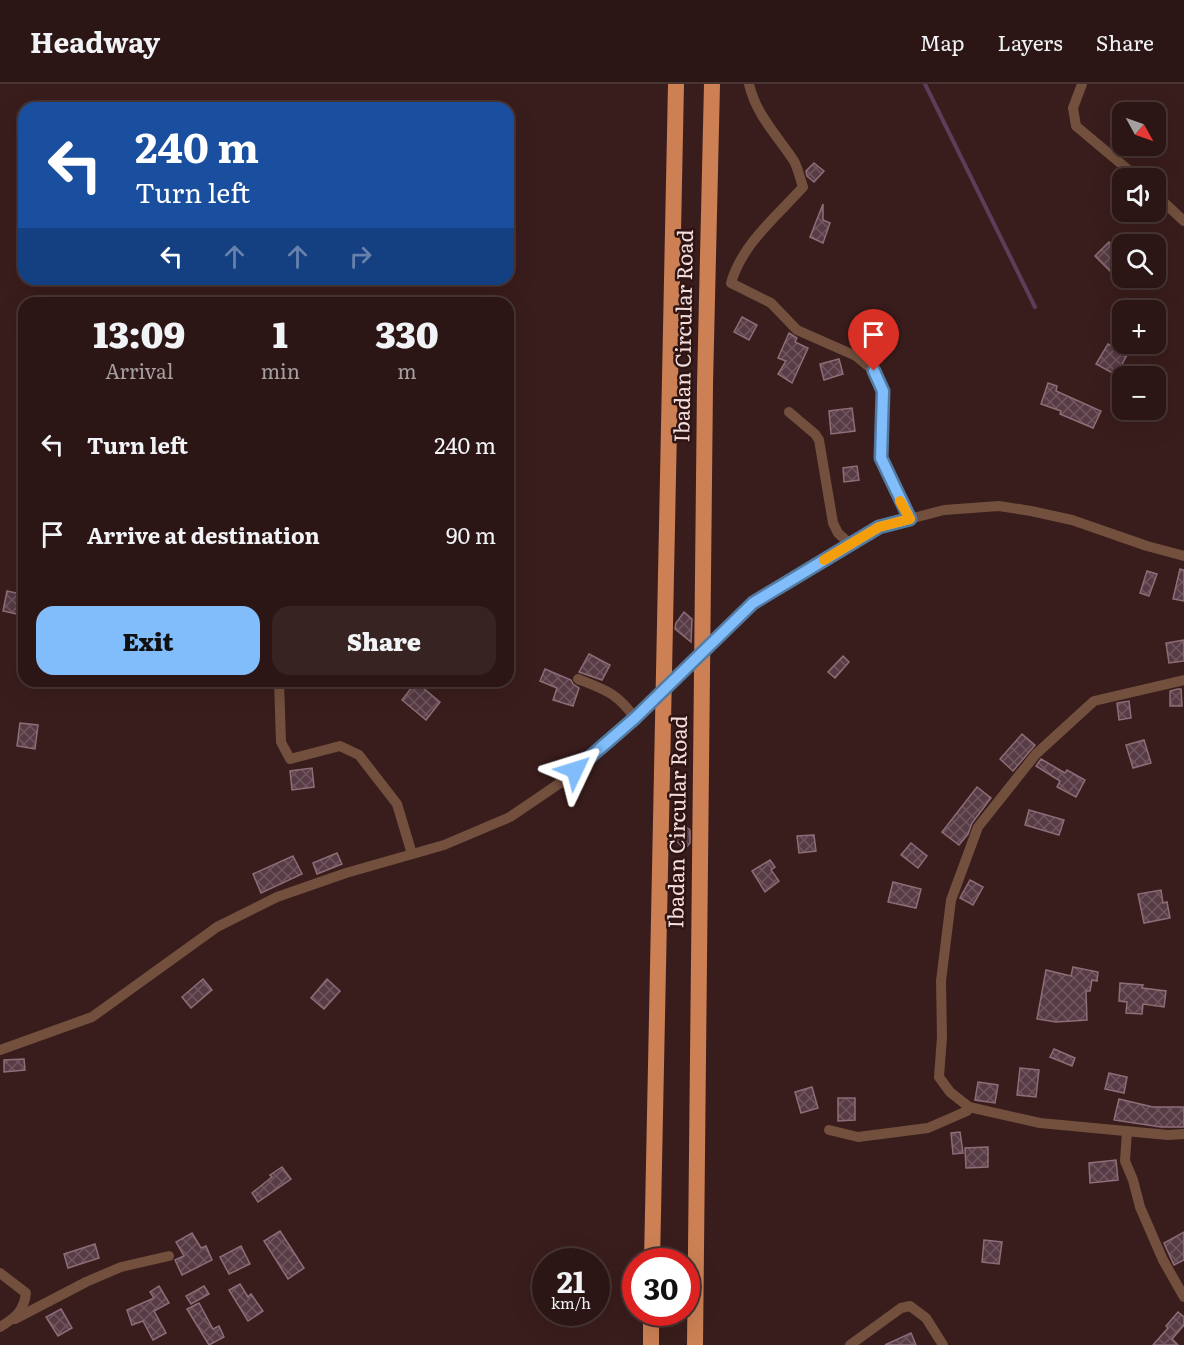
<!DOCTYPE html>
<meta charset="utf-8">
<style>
body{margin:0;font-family:Literata,serif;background:#372322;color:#f1f3f6;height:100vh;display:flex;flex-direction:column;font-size:22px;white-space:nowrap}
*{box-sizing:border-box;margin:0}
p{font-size:20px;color:#a69fa0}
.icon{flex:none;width:33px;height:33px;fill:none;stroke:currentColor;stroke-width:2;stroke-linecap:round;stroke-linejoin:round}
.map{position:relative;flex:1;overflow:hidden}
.details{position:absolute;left:18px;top:213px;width:496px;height:390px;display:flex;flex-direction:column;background:#2b1615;border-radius:18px;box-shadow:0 6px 24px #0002,0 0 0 2px #473534}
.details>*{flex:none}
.guide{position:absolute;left:18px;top:18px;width:496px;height:183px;border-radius:18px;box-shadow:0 6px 24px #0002,0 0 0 2px #473534;background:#1a4fa0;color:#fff;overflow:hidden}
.needle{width:39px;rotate:130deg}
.buttons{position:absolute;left:1112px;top:18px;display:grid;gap:12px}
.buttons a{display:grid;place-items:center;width:54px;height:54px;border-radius:12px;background:#2b1615;box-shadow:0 6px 24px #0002,0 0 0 2px #473534;font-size:30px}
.speed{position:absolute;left:532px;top:1164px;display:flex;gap:12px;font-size:30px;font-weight:700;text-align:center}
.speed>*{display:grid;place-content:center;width:78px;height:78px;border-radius:50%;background:#2b1615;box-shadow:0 6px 24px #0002,0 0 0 2px #473534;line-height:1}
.speed small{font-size:15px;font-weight:400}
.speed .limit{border:9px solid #d22;background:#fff;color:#111}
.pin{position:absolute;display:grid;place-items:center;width:51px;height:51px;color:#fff;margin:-62px -26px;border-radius:50% 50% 50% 0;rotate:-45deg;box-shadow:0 0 6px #0007}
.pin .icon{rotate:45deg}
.me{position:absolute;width:66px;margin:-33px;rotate:49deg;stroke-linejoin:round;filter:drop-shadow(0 0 4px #0008)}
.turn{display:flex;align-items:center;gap:21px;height:126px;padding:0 18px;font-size:27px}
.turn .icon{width:78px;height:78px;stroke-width:2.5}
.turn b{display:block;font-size:42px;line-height:51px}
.lanes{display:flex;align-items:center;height:57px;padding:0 18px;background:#0003;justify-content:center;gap:30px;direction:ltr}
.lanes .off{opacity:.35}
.eta{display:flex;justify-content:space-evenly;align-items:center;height:102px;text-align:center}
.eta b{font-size:36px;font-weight:800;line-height:42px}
.action{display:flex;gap:12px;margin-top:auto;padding:12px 18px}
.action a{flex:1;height:69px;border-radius:18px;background:#80bdfa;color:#111;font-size:24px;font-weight:800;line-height:69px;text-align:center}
.action a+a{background:#372322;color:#f1f3f6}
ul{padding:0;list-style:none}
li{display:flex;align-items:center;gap:18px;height:90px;padding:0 18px}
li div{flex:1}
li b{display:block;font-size:22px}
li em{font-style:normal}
header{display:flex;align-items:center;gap:36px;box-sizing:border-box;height:84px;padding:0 30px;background:#2b1615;border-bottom:2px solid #473534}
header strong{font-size:28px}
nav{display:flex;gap:33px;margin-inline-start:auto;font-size:21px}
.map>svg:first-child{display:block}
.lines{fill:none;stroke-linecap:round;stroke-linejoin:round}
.stream{stroke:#5d3e5a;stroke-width:4}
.building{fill:url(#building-cross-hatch);stroke:#8d6d78;stroke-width:1.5}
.minor{stroke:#72503d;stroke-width:10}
.trunk{stroke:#cc8054;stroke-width:16}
.route-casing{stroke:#537ba2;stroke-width:15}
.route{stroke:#80bdfa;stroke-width:10}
.slow{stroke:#f59e0b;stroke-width:10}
.labels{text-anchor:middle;stroke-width:5;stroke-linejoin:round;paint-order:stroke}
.street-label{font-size:21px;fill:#f2dedd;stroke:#2e1413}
</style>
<header>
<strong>Headway</strong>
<nav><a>Map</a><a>Layers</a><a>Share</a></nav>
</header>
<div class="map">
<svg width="1184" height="1261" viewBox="0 0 1184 1261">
<defs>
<pattern id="building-cross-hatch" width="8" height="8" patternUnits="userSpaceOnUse" patternTransform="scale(1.5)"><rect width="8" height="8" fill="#573b45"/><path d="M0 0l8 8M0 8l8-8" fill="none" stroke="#70575f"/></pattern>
</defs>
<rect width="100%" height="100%" fill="#391d1c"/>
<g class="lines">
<polyline class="stream" points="925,0 1035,223"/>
</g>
<g class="building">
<polygon points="814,79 824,87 814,98 807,92 806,87"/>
<polygon points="823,120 823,136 830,139 823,159 810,153"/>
<polygon points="1109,158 1122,170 1122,178 1111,188 1095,172"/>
<polygon points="742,233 757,241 749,256 734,248"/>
<polygon points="789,249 797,254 795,258 808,264 792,299 778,290 786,277 778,274"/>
<polygon points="1108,260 1127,271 1116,291 1096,280"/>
<polygon points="839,275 843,290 824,296 820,280"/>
<polygon points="1048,299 1057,302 1056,307 1101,327 1093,344 1060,330 1061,327 1041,320"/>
<polygon points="852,324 855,347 831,350 829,327"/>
<polygon points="857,382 859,396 844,398 843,384"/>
<polygon points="1180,485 1184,486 1184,517 1173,515"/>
<polygon points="1147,487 1157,490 1149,512 1140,509"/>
<polygon points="7,507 21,510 17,530 3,527"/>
<polygon points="684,528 692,535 691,558 675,545 676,539"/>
<polygon points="1184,556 1184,577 1169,579 1166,559"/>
<polygon points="589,570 610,581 602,596 579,588"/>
<polygon points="843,572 849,578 835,594 828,588"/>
<polygon points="545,585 571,596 573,600 579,604 573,622 553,616 557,604 540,597"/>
<polygon points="416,598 440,618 426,636 402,616"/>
<polygon points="1178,605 1181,605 1182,622 1170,622 1170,607"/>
<polygon points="1129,617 1131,634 1119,636 1117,619"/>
<polygon points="20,639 38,641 35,665 17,662"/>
<polygon points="1022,650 1035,661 1013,687 1000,675"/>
<polygon points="1144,656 1151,679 1133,684 1126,661"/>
<polygon points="1041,675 1065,689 1067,686 1085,696 1076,713 1057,703 1060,697 1036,682"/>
<polygon points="312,684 314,703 292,706 290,687"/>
<polygon points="977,703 991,714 972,739 968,750 959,761 942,748"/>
<polygon points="1029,726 1064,736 1059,751 1025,741"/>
<polygon points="683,740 690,746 690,759 685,765 671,752"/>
<polygon points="814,751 816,767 799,769 797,752"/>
<polygon points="911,759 927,772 918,784 901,771"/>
<polygon points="337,769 342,780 317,790 313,779"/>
<polygon points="293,772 302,790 261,809 253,790"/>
<polygon points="770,776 775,783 771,786 779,797 765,808 752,787"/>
<polygon points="970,796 983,803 973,821 960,814"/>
<polygon points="893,798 921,805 916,824 888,818"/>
<polygon points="1161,806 1163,819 1167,818 1170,834 1144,839 1138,810"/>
<polygon points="1073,883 1098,888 1097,897 1092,896 1090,907 1086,907 1087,936 1056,938 1037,935 1046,886 1071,892"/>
<polygon points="203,895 212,906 191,924 182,913"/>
<polygon points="327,895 340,907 324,925 311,914"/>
<polygon points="1120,899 1143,901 1142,904 1166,907 1164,923 1143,920 1142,930 1126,929 1127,918 1119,917"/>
<polygon points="1054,965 1075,974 1072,982 1050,973"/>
<polygon points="24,975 25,986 4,988 4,976"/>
<polygon points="1020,984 1039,986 1036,1013 1017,1011"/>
<polygon points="1109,989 1127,993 1124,1009 1105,1005"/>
<polygon points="978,998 998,1001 995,1019 975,1016"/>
<polygon points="812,1003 818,1024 801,1029 795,1008"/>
<polygon points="838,1014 855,1014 855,1036 838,1037"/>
<polygon points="1119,1015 1153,1023 1184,1023 1184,1043 1161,1043 1114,1036"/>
<polygon points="960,1048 963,1069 953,1070 951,1049"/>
<polygon points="988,1063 988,1083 966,1084 965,1064"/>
<polygon points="1116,1076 1118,1096 1090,1099 1089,1079"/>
<polygon points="282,1083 291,1095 258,1118 252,1109 272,1093 270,1091"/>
<polygon points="280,1147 304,1184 288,1195 264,1157"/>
<polygon points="1184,1148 1184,1176 1174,1181 1164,1159"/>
<polygon points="192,1149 201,1164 206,1162 212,1176 182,1191 175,1176 184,1172 176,1158"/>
<polygon points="984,1156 1002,1158 999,1180 982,1178"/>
<polygon points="95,1160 99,1174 68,1184 64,1170"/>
<polygon points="241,1162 250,1180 229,1190 220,1173"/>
<polygon points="240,1200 248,1213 251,1210 263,1227 248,1237 229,1206"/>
<polygon points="159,1202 169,1219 154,1227 166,1249 153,1256 143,1237 132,1241 127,1226 154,1214 150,1208"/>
<polygon points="204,1202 209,1210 191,1220 186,1212"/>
<polygon points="199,1219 213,1245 219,1242 224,1253 209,1261 187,1225"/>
<polygon points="61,1225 72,1244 58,1252 46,1233"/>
<polygon points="1178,1228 1184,1233 1184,1241 1172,1255 1178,1261 1153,1261 1168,1244 1166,1242"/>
<polygon points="911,1249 916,1261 885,1261"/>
</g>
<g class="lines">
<g class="minor">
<path d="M 749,0 C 756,31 777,51 794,77 C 798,84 800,95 803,103 C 777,132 742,160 731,199 L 771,219 L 797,246 L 856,272 L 874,287 L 883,307 L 881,374 L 910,435"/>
<polyline points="1082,0 1073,24 1076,42 1138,94"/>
<polyline points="1155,110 1184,137"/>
<polyline points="789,328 815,350 819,356 833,439 838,449 850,460"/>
<path d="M 578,595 C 606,606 617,609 635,634"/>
<polyline points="1184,596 1094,617 1036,670 978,743 951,816 941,897 942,953 939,993 950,1008 969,1023 1040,1039 1168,1051 1184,1050"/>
<polyline points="279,597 281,658 290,675 340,662 359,671 397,720 412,770"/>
<polyline points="0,966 92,933 217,843 277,813 346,789 444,761 510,733 560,699 635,634 753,519 879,443 944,426 999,422 1031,427 1072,436 1147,462 1184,472"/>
<polyline points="829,1046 858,1053 928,1044 967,1027 969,1023"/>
<polyline points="1127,1047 1125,1077 1133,1096 1140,1123 1163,1176 1184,1213"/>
<path d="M 0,1189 L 26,1209 C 24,1227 15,1234 0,1243"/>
<polyline points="15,1235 86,1198 121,1183 169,1172"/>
<polyline points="850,1261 901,1224 910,1222 926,1234 943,1261"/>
</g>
<g class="trunk">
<polyline points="652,1178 676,0"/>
<polyline points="651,1261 651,1228"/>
<polyline points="695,1261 705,301 712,0"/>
</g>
</g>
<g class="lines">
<g class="route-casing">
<polyline id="route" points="575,686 635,634 753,519 879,443 910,435 881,374 883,307 874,287"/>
</g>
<use href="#route" class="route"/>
<polyline class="slow" points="824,476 879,443 910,435 900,417"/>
</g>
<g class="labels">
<g class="street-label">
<text transform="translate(684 252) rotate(-89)" y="7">Ibadan Circular Road</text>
<text transform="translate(678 738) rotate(-89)" y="7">Ibadan Circular Road</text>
</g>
</g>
</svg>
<div class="buttons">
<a><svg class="needle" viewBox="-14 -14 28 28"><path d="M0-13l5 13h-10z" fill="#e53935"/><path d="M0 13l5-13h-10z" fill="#a69fa0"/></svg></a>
<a><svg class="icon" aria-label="sound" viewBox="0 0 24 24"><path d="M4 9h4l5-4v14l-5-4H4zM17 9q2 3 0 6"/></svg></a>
<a><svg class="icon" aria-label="search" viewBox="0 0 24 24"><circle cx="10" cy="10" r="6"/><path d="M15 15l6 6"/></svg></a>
<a>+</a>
<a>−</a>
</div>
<div class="speed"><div>21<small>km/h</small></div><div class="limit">30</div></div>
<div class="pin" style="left:874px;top:287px;background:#d93025"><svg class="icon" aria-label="arrive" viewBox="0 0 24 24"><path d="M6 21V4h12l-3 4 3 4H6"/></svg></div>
<svg class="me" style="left:575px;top:686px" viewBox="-20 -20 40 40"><path d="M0-17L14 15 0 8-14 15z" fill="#80bdfa" stroke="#fff" stroke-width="4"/></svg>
<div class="guide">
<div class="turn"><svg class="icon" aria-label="left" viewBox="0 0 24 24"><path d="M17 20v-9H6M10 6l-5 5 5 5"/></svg><div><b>240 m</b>Turn left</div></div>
<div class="lanes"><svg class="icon" aria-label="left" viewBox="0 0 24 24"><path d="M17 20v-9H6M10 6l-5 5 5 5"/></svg><svg class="icon off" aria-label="ahead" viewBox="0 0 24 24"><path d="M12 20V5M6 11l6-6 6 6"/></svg><svg class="icon off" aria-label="ahead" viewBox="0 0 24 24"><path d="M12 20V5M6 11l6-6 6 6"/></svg><svg class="icon off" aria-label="right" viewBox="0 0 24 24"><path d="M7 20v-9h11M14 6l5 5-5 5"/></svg></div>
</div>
<section class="details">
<div class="eta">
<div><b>13:09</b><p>Arrival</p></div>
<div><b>1</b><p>min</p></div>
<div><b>330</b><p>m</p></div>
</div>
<ul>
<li><svg class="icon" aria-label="left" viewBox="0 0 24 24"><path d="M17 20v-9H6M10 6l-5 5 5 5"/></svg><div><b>Turn left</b></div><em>240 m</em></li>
<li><svg class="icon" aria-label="arrive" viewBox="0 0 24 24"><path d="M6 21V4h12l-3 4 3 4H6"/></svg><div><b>Arrive at destination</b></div><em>90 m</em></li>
</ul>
<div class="action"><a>Exit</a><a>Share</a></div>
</section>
</div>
